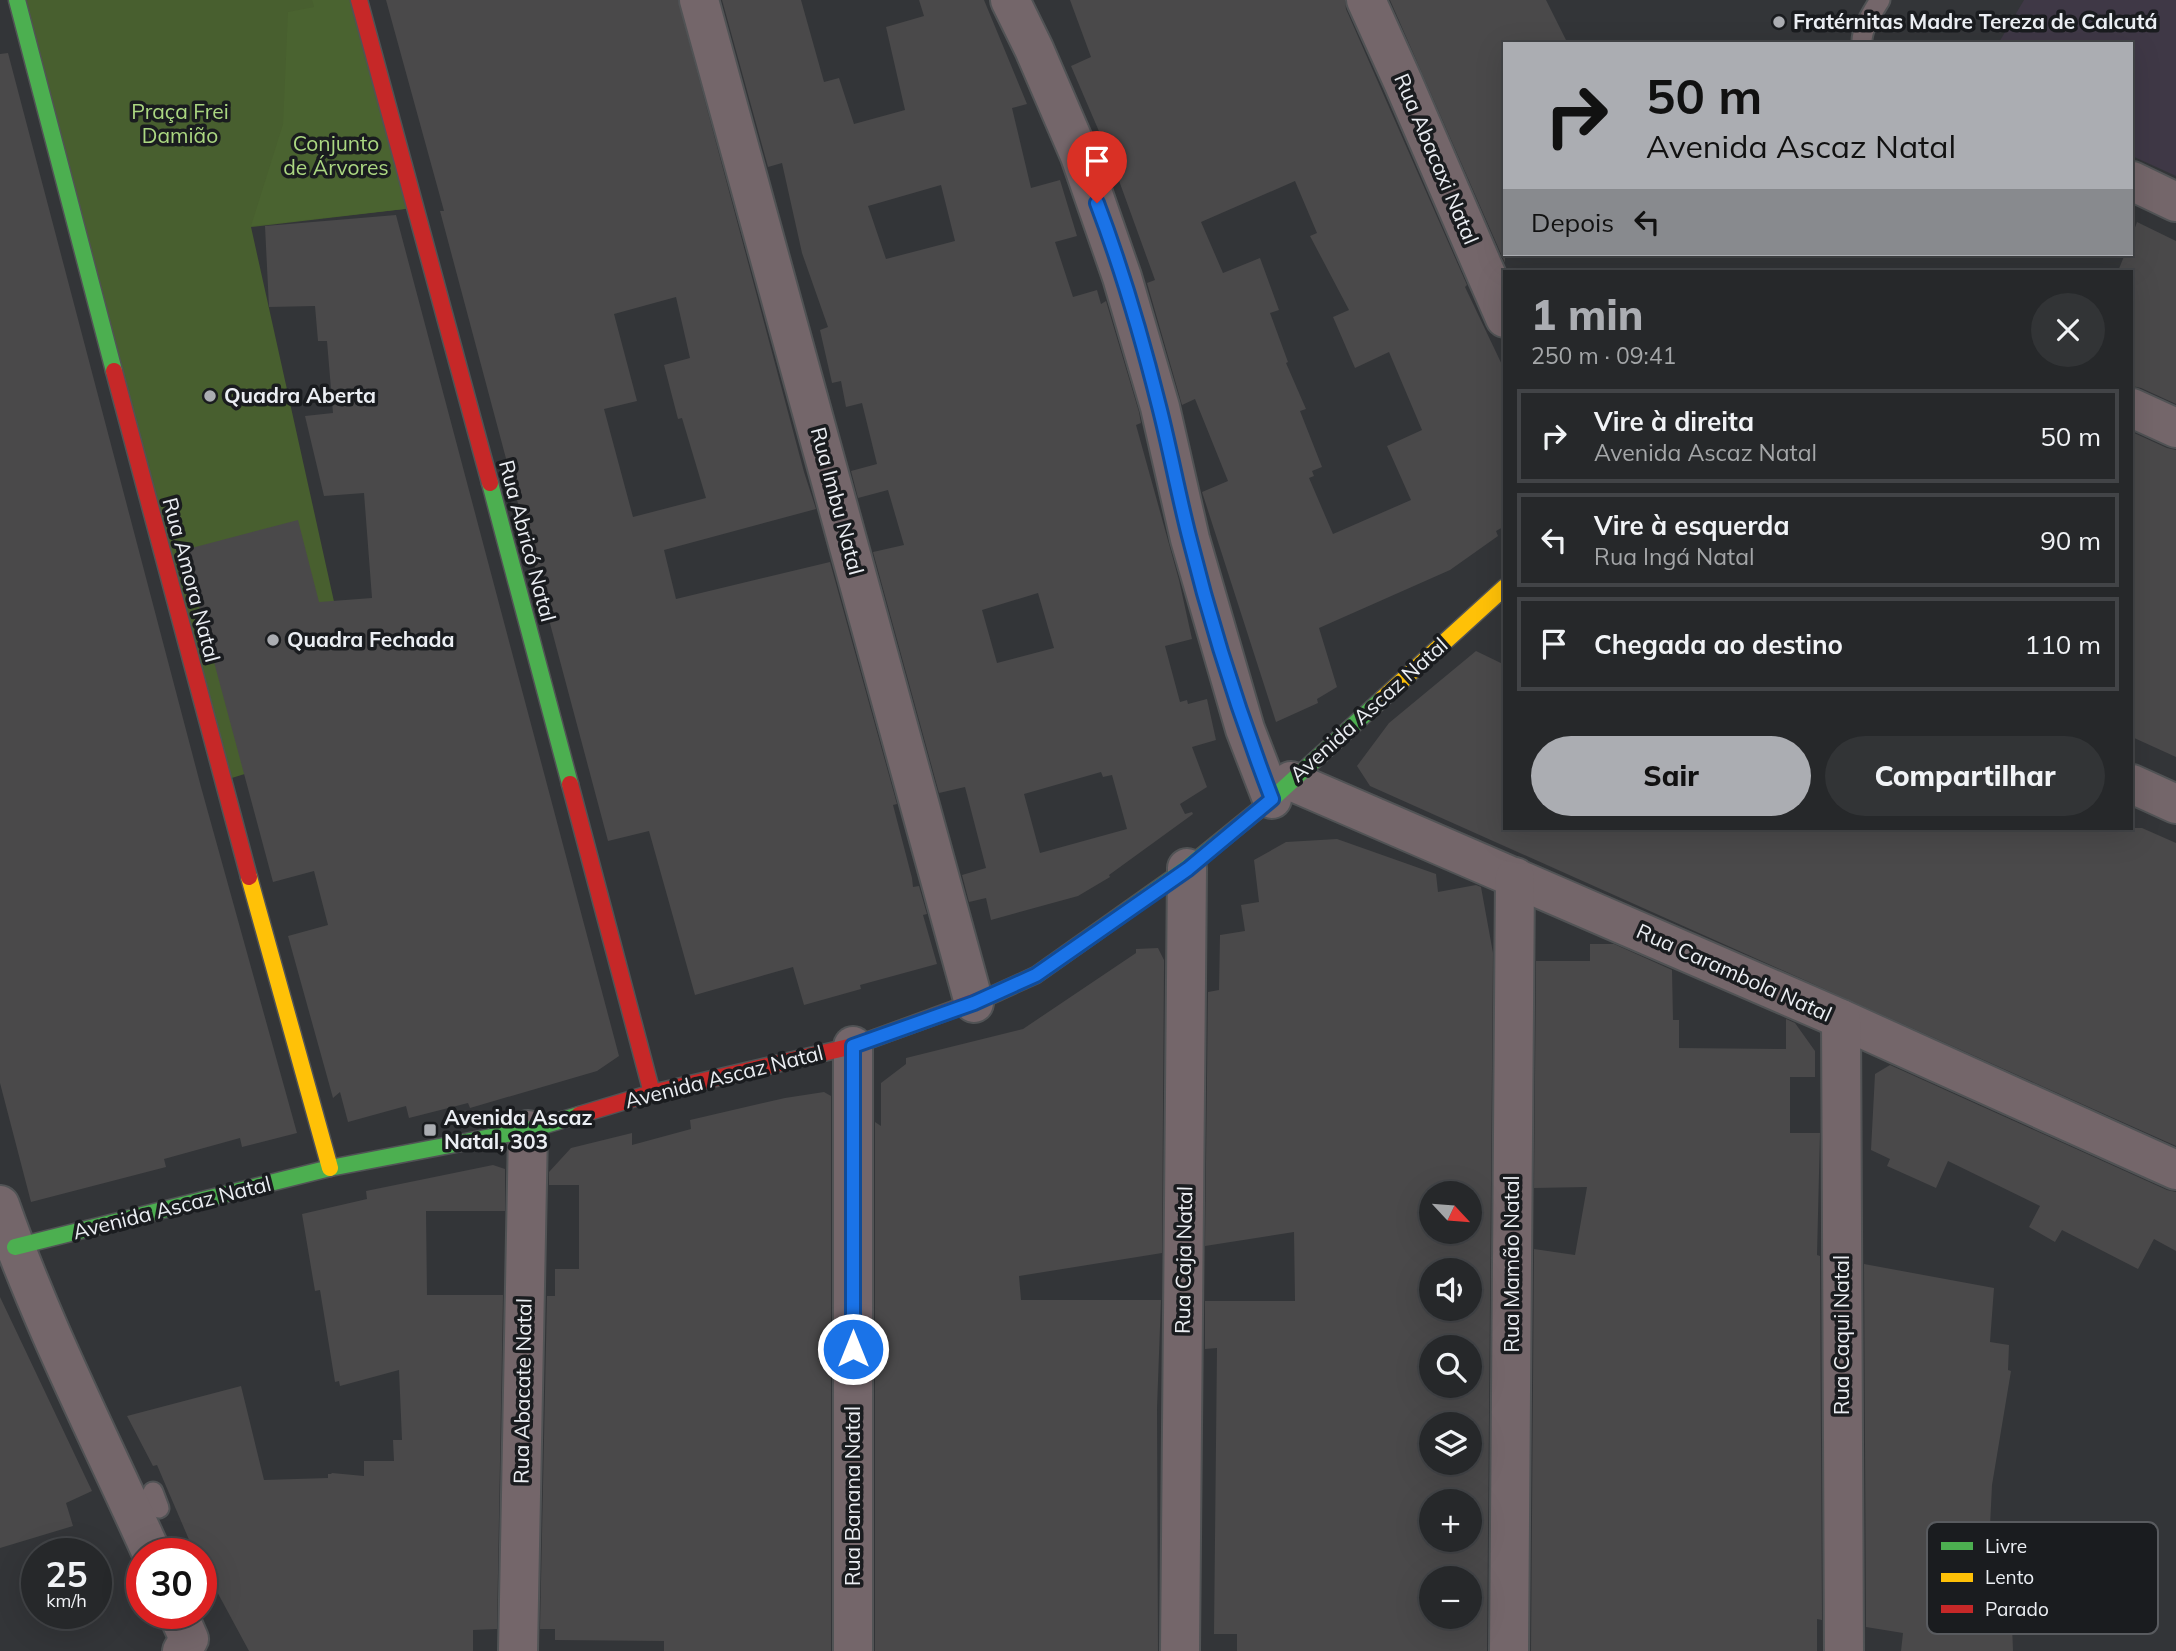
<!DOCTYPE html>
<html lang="pt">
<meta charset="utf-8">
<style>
body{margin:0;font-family:Mulish,sans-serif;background:#323436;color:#f1f3f6;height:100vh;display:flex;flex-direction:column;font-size:26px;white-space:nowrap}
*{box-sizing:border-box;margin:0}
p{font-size:23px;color:#a4a6a8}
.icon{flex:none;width:38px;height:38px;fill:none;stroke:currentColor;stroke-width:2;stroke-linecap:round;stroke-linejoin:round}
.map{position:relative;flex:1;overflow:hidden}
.sheet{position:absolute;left:1503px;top:270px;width:630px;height:560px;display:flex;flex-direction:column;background:#26282a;border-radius:0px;box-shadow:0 7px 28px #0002,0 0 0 2px #424447}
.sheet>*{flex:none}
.top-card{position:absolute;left:1503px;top:42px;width:630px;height:214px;border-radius:0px;box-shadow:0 7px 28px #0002,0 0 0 2px #424447;background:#abadb2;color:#111;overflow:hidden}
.needle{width:46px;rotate:116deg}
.fabs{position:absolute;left:1419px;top:1181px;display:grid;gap:14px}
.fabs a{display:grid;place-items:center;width:63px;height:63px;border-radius:50%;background:#26282a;box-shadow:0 7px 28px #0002,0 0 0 2px #424447;font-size:35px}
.speed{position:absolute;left:21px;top:1538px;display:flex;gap:14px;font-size:35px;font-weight:700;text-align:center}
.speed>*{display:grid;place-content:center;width:91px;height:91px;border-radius:50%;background:#26282a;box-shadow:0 7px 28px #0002,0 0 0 2px #424447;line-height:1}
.speed small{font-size:18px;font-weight:400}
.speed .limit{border:10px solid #d22;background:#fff;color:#111}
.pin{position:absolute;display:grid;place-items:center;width:60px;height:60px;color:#fff;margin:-72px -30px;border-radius:50% 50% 50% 0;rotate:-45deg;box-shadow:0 0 7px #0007}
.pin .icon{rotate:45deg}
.me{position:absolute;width:77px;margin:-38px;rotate:0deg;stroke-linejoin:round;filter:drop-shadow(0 0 5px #0008)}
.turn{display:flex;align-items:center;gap:24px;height:147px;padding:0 28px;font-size:32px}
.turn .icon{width:91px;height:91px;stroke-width:2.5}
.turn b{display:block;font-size:49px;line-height:60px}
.then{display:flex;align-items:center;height:66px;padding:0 28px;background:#0003;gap:14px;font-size:26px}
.round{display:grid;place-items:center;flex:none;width:74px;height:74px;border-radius:37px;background:#323436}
.summary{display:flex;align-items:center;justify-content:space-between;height:119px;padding:0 28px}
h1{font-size:42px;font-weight:800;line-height:52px;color:#abadb2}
.button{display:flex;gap:14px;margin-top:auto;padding:14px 28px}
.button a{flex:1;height:80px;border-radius:42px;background:#abadb2;color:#111;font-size:28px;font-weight:800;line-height:80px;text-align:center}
.button a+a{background:#323436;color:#f1f3f6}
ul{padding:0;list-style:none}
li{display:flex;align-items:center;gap:21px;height:94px;margin:0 14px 10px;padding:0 14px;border:4px solid #424447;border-radius:0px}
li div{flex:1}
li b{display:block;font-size:26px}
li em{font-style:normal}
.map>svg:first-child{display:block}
.education{fill:#3f3846}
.green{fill:#485f2f}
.forest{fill:#4a6330}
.building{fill:#4a494a;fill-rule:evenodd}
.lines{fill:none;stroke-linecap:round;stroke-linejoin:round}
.lane-casing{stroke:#515355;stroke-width:23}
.street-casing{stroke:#515355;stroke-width:42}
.fast-casing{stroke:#515355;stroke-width:19}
.slow-casing{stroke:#515355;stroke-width:19}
.jam-casing{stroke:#515355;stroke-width:19}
.lane{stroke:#74666a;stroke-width:19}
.street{stroke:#74666a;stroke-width:38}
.fast{stroke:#4caf50;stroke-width:16}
.slow{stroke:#ffc107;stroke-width:16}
.jam{stroke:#c62828;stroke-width:16}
.route-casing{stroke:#114b97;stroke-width:18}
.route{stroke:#1a73e8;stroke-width:12}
.poi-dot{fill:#abadb2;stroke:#1a1c1f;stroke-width:2.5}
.labels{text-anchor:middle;stroke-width:7;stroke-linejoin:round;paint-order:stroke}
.poi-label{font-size:21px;font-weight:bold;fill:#ebeef3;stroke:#1a1c1f;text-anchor:start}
.park-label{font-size:21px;fill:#abd781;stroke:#1a1c1f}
.street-label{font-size:21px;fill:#ebeef3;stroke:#1a1c1f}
.key{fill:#1a1c1f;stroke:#595b5f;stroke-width:2}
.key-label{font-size:19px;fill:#ebeef3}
</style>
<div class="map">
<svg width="2176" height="1651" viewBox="0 0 2176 1651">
<rect width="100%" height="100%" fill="#333538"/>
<polygon class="education" points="2024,0 2176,0 2176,176 2132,156 2132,44 1998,44"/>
<polygon class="green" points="17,0 358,0 413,208 251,227 364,737 222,781"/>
<polygon class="forest" points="312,0 352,0 413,208 251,226 283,124 288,12 314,7"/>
<g class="building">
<path d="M 386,0 L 678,0 L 804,472 L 816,509 L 664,550 L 676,599 L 830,562 L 897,804 L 893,805 L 912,878 L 913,887 L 919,886 L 927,914 L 923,915 L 937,964 L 860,985 L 861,989 L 804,1005 L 793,967 L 695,995 L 649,831 L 608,841 L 440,211 L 444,211 ZM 676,297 L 690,358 L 664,365 L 678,419 L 682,418 L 706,498 L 633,517 L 604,409 L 637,401 L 614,314 Z"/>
<path d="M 722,0 L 801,0 L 824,82 L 839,78 L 854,124 L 905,110 L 886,27 L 924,16 L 919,0 L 984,0 L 1027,104 L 1012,108 L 1031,188 L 1060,180 L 1077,236 L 1055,242 L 1073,297 L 1097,290 L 1101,304 L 1106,301 L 1139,412 L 1141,423 L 1136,425 L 1179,580 L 1192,639 L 1165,646 L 1180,702 L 1187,700 L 1188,704 L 1207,699 L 1216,740 L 1192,747 L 1207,787 L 1180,804 L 1185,814 L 1192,812 L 1193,814 L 1109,875 L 1110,877 L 1078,896 L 991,920 L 986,898 L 969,902 L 962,875 L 986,868 L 965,787 L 939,793 L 873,552 L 904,545 L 888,490 L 858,498 L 851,471 L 877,464 L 862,403 L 846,407 L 841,381 L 832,383 L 820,330 L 828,327 L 802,253 L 782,163 L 768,167 ZM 941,185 L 955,241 L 886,259 L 868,206 ZM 1038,593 L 1054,648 L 997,663 L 982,610 ZM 1101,772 L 1103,777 L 1112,775 L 1127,829 L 1040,853 L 1024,794 Z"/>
<path d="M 1070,0 L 1345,0 L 1346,9 L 1467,285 L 1465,287 L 1505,371 L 1505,526 L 1496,531 L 1498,536 L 1450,570 L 1319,628 L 1337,687 L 1317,699 L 1318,703 L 1276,722 L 1202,492 L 1228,481 L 1195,399 L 1182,405 L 1147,283 L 1155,280 L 1113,164 L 1071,66 L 1091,57 ZM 1295,181 L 1317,233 L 1310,236 L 1349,310 L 1333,317 L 1355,368 L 1389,352 L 1422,430 L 1387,446 L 1411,500 L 1333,534 L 1309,478 L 1314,476 L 1312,471 L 1322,467 L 1300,411 L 1306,409 L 1286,363 L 1288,362 L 1270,313 L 1279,310 L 1260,258 L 1223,273 L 1201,222 Z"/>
<polygon points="1390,0 1546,0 1568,44 1505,44 1505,263"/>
<polygon points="8,53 201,787 297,1133 242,1147 240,1138 164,1159 166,1167 31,1202 0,1083 0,54"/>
<polygon points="396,215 619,1056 597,1071 470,1108 468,1103 409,1118 406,1106 348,1122 340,1092 333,1098 288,936 328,925 314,871 273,882 184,550 298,520 319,602 372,598 364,493 324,496 305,416 333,413 327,341 318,341 315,306 269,307 265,226"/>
<polygon points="2137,222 2176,241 2176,404 2141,388 2132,386 2132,271 2118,271 2125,254 2132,254 2132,236"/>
<polygon points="2132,432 2167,448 2176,450 2176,757 2132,737"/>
<polygon points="1476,651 1505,665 1505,828 2142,828 2176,843 2176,1146 1370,786 1357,766 1389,723"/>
<path d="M 1337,839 L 1436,874 L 1438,892 L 1476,885 L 1481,887 L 1493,953 L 1487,1651 L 1237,1651 L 1237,1634 L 1214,1634 L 1217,1348 L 1205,1349 L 1205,1301 L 1295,1301 L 1294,1232 L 1205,1246 L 1208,992 L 1219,990 L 1220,935 L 1245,931 L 1241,905 L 1259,902 L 1254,860 L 1286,842 ZM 1432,1194 L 1470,1194 L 1470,1232 L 1432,1232 ZM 1432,1270 L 1470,1270 L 1470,1309 L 1432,1309 ZM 1432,1348 L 1470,1348 L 1470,1386 L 1432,1386 ZM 1432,1424 L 1470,1424 L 1470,1463 L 1432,1463 ZM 1432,1502 L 1470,1502 L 1470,1540 L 1432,1540 ZM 1432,1578 L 1470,1578 L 1470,1617 L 1432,1617 Z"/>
<polygon points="1590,944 1614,944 1672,970 1673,1020 1679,1020 1679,1048 1786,1049 1786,1019 1795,1023 1815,1051 1815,1077 1790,1077 1790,1133 1820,1133 1817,1255 1820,1256 1822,1620 1817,1619 1817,1651 1531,1651 1534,1249 1575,1255 1587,1187 1534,1188 1536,961 1590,961"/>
<polygon points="1158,948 1164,960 1164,970 1162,1253 1019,1276 1021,1300 1161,1300 1157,1408 1158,1651 875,1651 875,1122 881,1126 881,1083 906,1064 906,1058 1023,1029 1136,953 1136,949"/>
<polygon points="1890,1065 2167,1190 2176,1192 2176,1251 2154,1239 2138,1269 2062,1230 2055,1242 2029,1227 2040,1206 1948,1161 1936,1188 1887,1166 1890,1159 1871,1150 1875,1074"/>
<polygon points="824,1092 831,1096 831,1651 664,1651 664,1641 555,1640 555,1629 540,1629 547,1296 555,1296 555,1269 579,1269 579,1185 549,1185 549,1172 571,1148 632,1133 632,1145 691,1129 690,1120 785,1098"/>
<polygon points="493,1165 505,1169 505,1211 426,1211 427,1295 503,1295 497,1629 473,1630 473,1651 249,1651 201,1562 201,1554 196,1554 193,1549 157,1465 153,1466 127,1416 241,1386 264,1480 328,1478 328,1474 331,1474 332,1473 364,1476 364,1461 394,1461 393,1440 402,1440 399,1370 340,1386 339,1381 335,1382 320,1290 315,1291 302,1214 367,1199 366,1191"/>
<polygon points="1864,1264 1994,1288 1990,1342 2009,1345 2008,1370 2011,1371 1992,1485 1988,1568 2010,1571 2013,1651 1901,1651 1903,1633 1866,1627"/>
<polygon points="0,1297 92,1491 66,1503 73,1526 0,1548"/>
</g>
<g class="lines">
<g class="lane-casing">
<g id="lane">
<path d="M 1862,44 C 1861,29 1872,13 1880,0"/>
<polyline points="127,1492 159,1508 153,1492"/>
</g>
</g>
<g class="street-casing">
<g id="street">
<polyline points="699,0 974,1003"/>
<polyline points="1010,0 1034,49 1080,156 1122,277 1160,407 1190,539 1245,729 1272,799"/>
<polyline points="1366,0 1403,82 1505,318"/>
<polyline points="2132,181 2176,202"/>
<polyline points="2132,408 2176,428"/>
<polyline points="1291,781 1841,1019 2176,1170"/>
<polyline points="2132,784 2176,804"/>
<polyline points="1841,1019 1844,1651"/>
<polyline points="853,1046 853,1651"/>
<path d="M 0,1205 C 42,1325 100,1438 152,1554"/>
<polyline points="178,1614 189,1639 182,1651"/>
<polyline points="518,1651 528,1130"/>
<polyline points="1180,1651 1187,868"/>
<polyline points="1509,1651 1515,877"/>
</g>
</g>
<g class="fast-casing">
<g id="fast">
<polyline points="17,0 114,371"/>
<polyline points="490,483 570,784"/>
<polyline points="990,996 1036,975 1187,868 1272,799 1382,699"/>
<polyline points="15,1247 330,1168 528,1130 579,1115"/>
</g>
</g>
<g class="slow-casing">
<g id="slow">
<polyline points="1382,699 1505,587"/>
<polyline points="249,877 330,1168"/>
</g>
</g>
<g class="jam-casing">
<g id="jam">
<polyline points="359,0 490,483"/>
<polyline points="114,371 249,877"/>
<polyline points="570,784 652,1093"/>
<polyline points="579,1115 652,1093 853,1046 990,996"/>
</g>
</g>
<use href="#lane" class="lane"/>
<use href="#street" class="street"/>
<use href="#fast" class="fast"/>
<use href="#slow" class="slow"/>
<use href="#jam" class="jam"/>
</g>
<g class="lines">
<g class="route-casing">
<path id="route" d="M 853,1349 L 853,1046 L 974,1003 L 1036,975 L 1188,869 L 1272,799 C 1239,713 1211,625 1189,536 C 1178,493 1170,449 1159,406 C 1142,338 1122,269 1097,203"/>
</g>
<use href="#route" class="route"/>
</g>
<g class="poi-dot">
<circle cx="1779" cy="22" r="7"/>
<circle cx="210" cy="396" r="7"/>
<circle cx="273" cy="640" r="7"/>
<rect x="423" y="1123" width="14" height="14" rx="3.5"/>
</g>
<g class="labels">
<g class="poi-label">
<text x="1793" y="29">Fratérnitas Madre Tereza de Calcutá</text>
<text x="224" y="403">Quadra Aberta</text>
<text x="287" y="647">Quadra Fechada</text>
<text x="444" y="1125">Avenida Ascaz<tspan x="444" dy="24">Natal, 303</tspan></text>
</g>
<g class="park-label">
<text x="180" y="119">Praça Frei<tspan x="180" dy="24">Damião</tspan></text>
<text x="336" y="151">Conjunto<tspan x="336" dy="24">de Árvores</tspan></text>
</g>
<g class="street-label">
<text transform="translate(1436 159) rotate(67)" y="7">Rua Abacaxi Natal</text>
<text transform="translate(837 501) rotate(75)" y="7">Rua Imbu Natal</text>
<text transform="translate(527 541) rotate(75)" y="7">Rua Abricó Natal</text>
<text transform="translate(191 580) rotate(75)" y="7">Rua Amora Natal</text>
<text transform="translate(1369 710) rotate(-42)" y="7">Avenida Ascaz Natal</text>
<text transform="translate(1734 973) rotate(24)" y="7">Rua Carambola Natal</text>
<text transform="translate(724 1077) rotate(-14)" y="7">Avenida Ascaz Natal</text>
<text transform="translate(172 1208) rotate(-14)" y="7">Avenida Ascaz Natal</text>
<text transform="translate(1184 1260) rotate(-89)" y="7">Rua Caja Natal</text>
<text transform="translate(1512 1264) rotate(-90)" y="7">Rua Mamão Natal</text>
<text transform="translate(1842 1335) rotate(-90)" y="7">Rua Caqui Natal</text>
<text transform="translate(523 1391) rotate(-89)" y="7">Rua Abacate Natal</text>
<text transform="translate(853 1496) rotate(-90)" y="7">Rua Banana Natal</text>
</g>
</g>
<rect x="1927" y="1522" width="231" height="112" rx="10" class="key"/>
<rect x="1941" y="1542" width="32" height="8" fill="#4caf50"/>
<rect x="1941" y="1573" width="32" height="9" fill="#ffc107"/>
<rect x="1941" y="1605" width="32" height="8" fill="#c62828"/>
<g class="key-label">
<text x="1985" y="1553">Livre</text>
<text x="1985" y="1584">Lento</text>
<text x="1985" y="1616">Parado</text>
</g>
</svg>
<div class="fabs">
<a><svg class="needle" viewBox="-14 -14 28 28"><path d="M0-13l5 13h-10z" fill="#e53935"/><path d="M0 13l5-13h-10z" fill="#a4a6a8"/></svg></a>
<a><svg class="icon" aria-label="sound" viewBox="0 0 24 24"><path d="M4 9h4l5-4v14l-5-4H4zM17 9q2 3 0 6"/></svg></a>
<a><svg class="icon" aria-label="search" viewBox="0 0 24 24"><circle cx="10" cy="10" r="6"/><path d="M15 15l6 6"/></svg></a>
<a><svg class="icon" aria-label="layers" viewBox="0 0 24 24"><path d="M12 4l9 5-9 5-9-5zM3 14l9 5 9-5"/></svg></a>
<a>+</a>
<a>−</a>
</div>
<div class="speed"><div>25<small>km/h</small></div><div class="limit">30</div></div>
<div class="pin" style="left:1097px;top:203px;background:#d93025"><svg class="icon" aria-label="arrive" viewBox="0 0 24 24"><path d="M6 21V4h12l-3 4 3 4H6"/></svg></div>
<svg class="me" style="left:853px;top:1349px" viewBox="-20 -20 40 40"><circle r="17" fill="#1a73e8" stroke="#fff" stroke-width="3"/><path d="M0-11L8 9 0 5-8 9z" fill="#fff"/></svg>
<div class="top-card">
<div class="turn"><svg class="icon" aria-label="right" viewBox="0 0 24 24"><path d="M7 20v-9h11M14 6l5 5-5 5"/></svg><div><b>50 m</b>Avenida Ascaz Natal</div></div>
<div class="then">Depois<svg class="icon" aria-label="left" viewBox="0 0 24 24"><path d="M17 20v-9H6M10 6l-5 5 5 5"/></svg></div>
</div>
<section class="sheet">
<div class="summary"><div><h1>1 min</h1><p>250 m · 09:41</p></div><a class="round"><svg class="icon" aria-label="close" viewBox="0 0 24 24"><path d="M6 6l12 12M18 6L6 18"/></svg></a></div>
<ul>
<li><svg class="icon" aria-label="right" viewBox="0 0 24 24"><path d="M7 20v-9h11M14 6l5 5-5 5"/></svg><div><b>Vire à direita</b><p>Avenida Ascaz Natal</p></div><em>50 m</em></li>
<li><svg class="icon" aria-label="left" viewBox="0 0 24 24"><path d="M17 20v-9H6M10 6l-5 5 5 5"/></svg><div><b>Vire à esquerda</b><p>Rua Ingá Natal</p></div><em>90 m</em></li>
<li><svg class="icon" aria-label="arrive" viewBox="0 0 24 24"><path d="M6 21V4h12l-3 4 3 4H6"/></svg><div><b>Chegada ao destino</b></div><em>110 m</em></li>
</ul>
<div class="button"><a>Sair</a><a>Compartilhar</a></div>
</section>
</div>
